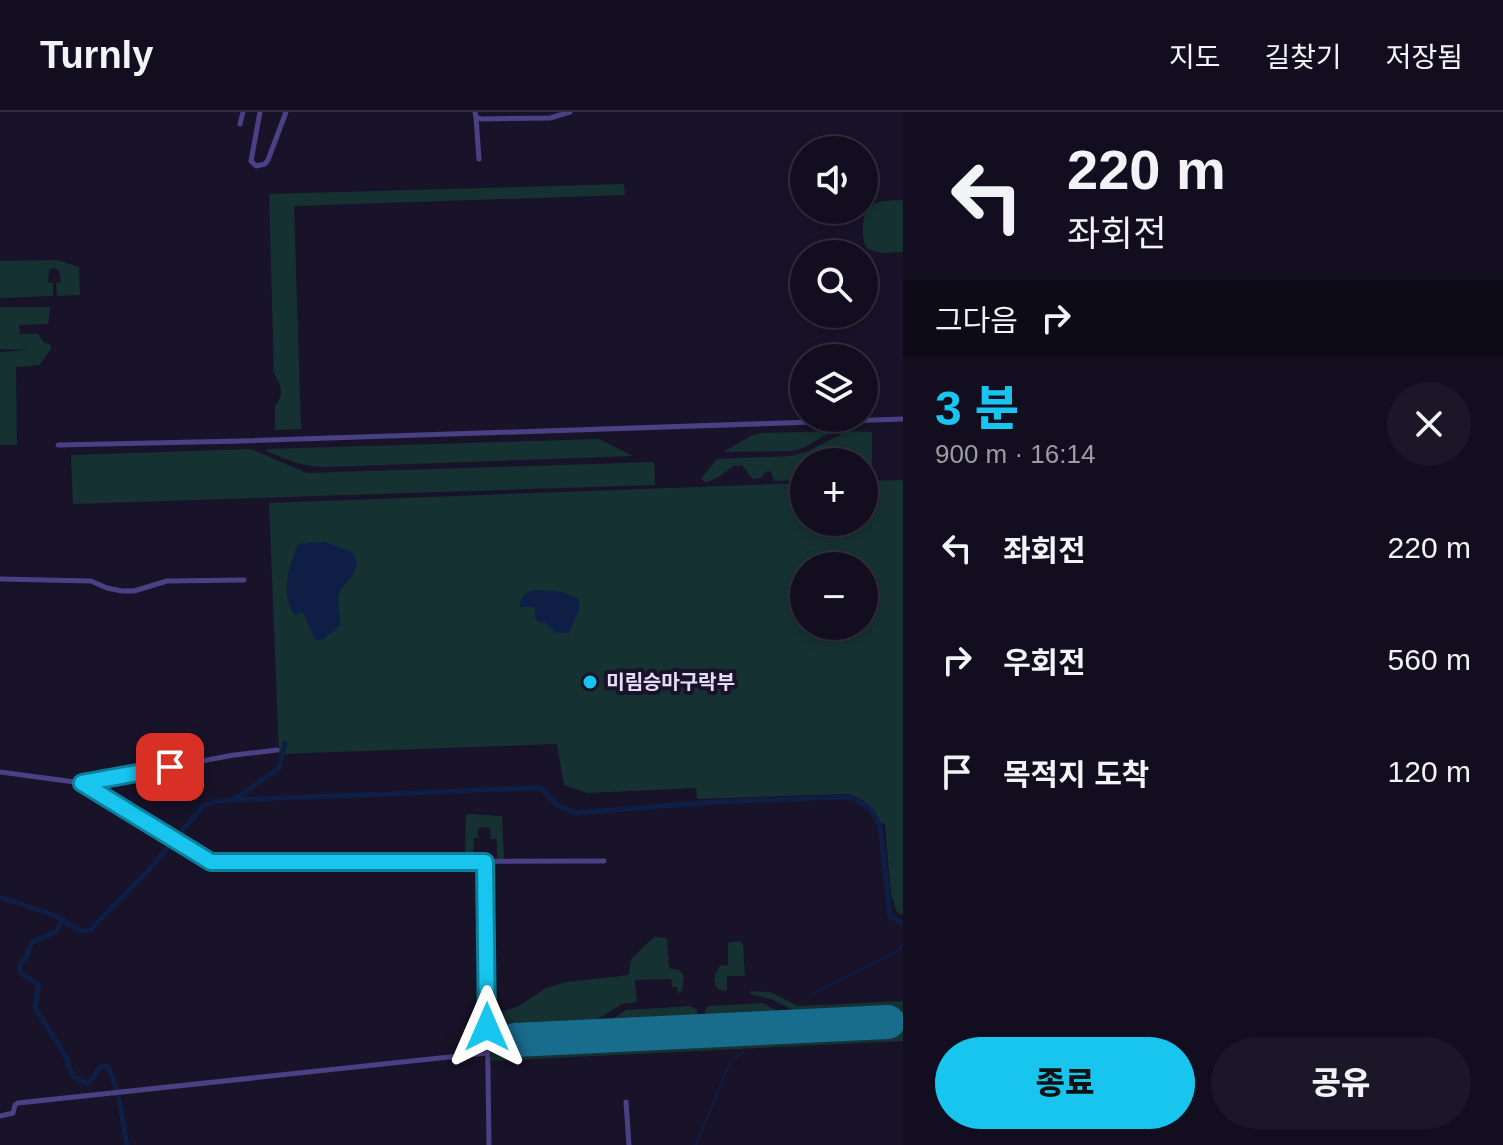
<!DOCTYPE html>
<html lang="ko">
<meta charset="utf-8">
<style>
body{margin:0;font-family:Arial,"Noto Sans KR",sans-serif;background:#1b1728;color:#f1f3f6;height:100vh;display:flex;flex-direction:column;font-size:30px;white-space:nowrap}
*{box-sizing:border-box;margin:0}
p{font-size:26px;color:#9c9ca4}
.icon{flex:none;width:44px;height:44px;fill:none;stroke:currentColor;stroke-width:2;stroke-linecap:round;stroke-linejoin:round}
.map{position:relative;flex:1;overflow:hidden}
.panel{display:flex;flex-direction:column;background:#120e1f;width:600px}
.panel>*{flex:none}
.banner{background:#120e1f;color:#f1f3f6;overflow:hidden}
.buttons{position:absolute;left:790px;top:24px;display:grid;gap:16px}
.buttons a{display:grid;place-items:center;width:88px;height:88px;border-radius:50%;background:#120e1f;box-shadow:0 4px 12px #0003,0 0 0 2px #312e3d;font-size:40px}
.pin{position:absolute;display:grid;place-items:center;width:68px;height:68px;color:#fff;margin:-34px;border-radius:16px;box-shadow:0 4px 12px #0006}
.me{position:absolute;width:88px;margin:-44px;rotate:0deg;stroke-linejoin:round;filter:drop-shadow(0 0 6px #0008)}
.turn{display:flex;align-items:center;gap:28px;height:168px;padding:0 32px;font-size:36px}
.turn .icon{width:104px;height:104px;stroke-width:2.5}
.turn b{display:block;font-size:56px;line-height:68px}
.then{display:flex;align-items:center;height:76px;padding:0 32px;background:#0003;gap:16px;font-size:30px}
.round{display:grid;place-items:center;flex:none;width:84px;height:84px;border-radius:42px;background:#1b1728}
.headline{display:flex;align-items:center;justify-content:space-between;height:136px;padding:0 32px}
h1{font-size:48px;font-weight:800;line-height:60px;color:#17c5ee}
.button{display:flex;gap:16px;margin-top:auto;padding:16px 32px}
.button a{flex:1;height:92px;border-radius:48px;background:#17c5ee;color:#111;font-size:32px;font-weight:800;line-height:92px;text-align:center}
.button a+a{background:#1b1728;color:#f1f3f6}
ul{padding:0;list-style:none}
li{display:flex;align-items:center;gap:24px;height:112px;padding:0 32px}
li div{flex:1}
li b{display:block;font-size:30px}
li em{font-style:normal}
header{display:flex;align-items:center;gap:48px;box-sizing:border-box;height:112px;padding:0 40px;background:#120e1f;border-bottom:2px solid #312e3d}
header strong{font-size:38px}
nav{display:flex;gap:44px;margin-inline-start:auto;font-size:28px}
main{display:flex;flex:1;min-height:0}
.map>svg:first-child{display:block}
.green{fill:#163132;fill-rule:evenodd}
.water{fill:#0f1e45}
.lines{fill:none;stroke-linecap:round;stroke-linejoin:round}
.stream{stroke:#0f1e45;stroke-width:2}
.canal{stroke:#0f1e45;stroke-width:5}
.runway{stroke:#186c8c;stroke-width:34}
.minor{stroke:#4a4184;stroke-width:5}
.route-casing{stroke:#0f809b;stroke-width:20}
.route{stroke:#17c5ee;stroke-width:14}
.poi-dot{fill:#17c5ee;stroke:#181329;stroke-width:3}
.labels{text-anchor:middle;stroke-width:8;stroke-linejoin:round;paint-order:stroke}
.poi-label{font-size:20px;font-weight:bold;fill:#e3ddfc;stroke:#181329;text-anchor:start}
</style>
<header>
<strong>Turnly</strong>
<nav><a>지도</a><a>길찾기</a><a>저장됨</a></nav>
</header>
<main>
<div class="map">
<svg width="903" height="1033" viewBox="0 0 903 1033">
<rect width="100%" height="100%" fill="#181329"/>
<g class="green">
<path d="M 624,72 L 625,83 L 294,94 L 301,317 L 275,318 L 275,294 C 285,282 281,274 274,261 L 269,82 Z"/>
<path d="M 903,88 L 903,140 L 882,141 L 868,137 C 863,130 863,126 863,118 C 862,88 878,89 903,88 Z"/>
<polygon points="57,148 79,155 80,183 57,184 56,171 61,170 59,158 53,156 49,158 48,171 53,171 53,184 0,186 0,149"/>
<polygon points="0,195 50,195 48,212 19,213 20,222 38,222 44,231 50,232 51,237 39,253 16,255 17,333 0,333 0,240 27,238 0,237"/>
<polygon points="833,319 805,335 793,339 723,340 751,324 761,321"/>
<path d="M 848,319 L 872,320 L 872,366 L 864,366 L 864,350 L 804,350 L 804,368 L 774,369 L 771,360 L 766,359 L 761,366 L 753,367 L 742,353 L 734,354 C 724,360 718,368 705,370 L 701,367 L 717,347 L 792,344 L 806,340 Z"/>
<path d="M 599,327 L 633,344 L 326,355 C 304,355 287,348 267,339 L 267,337 Z"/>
<polygon points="251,337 307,361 654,350 655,373 73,392 71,343"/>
<path d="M 903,368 L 903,803 L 897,800 L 891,783 L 885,712 L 881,711 C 874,696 865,687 848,682 L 697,687 L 696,676 L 587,681 L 564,673 L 557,632 L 279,642 L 269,391 L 804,371 L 804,410 L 864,410 L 864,369 ZM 804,454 L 864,454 L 864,514 L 804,514 Z"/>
<polygon points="470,702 502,704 504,747 497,747 497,727 491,727 490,716 480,715 477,720 479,726 474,726 473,748 465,747 466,703"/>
<polygon points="654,825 667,826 669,856 679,858 684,864 682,879 678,881 677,875 672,875 671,867 635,868 637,890 622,892 579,918 513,920 513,935 891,918 890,902 808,906 771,887 750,882 750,879 770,880 798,894 903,889 903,929 491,949 490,907 495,902 519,894 546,876 567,870 629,863 631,847"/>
<path d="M 739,829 L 743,832 L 745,864 L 727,864 L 727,879 L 719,878 C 712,870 714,862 720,854 L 728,853 L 728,831 Z"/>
<polygon points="763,891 783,902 783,906 709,911 705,907 705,897 709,894"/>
<polygon points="690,894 697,898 697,907 693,912 608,916 605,912 626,898"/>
</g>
<g class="water">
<path d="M 325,430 L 352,440 L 357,450 C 353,470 347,466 340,479 C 335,490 342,502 340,514 L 322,528 L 315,528 L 303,500 L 294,503 C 280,478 289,457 298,432 Z"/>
<path d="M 536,478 L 563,480 L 579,487 L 579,498 L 569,521 L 556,521 L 546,511 L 540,511 L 535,506 L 535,495 L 520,495 C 520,484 526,480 536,478 Z"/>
</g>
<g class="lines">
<g class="stream">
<polyline points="812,882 896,840 903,832"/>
<polyline points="696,1033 730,950 744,939"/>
</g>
<g class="canal">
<polyline points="233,688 533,676 542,677 557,693 576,701 713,690 848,685 855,687 871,698 880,714 890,804 903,812"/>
<polyline points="0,785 54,803 81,819 90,818 148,759 203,694 216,689 233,688 279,656 285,631"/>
<path d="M 62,808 L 57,819 L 31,831 L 27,844 L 20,852 L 20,860 L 39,873 L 35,895 L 66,945 L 73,965 L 88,972 L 101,955 L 107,954 C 120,977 122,1007 127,1033"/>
</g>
<polyline class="runway" points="515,928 888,910"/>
<g class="minor">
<polyline points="260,0 251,49 256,54 265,52 268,48 286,0"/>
<polyline points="475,0 476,5 481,7 550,6 570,0"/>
<polyline points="476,5 479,47"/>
<polyline points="240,12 243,0"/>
<polyline points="58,333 242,329 903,307"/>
<polyline points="0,467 91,469 107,476 122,479 134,479 167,469 244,468"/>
<polyline points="0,660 82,671 234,643 277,638"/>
<polyline points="82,671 211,750 604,749"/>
<polyline points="485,750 489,1033"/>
<polyline points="626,990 629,1033"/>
<polyline points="0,1004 13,1001 15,993 18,991 487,941"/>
</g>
</g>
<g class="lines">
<g class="route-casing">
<polyline id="route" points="170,655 82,671 211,750 485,750 487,915"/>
</g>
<use href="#route" class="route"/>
</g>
<circle class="poi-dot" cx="590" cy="570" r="8"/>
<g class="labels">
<g class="poi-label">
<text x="606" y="577">미림승마구락부</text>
</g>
</g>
</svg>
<div class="buttons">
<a><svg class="icon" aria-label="sound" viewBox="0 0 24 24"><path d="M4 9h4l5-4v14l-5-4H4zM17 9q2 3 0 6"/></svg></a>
<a><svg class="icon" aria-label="search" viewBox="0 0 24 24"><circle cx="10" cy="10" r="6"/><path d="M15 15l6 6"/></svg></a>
<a><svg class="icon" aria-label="layers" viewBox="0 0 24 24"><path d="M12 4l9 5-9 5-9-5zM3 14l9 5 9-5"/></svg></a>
<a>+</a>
<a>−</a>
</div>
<div class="pin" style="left:170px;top:655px;background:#d93025"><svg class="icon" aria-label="arrive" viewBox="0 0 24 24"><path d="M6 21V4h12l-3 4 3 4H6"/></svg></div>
<svg class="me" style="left:487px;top:915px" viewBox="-20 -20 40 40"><path d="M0-17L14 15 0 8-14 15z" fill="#17c5ee" stroke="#fff" stroke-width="4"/></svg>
</div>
<section class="panel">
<div class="banner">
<div class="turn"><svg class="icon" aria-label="left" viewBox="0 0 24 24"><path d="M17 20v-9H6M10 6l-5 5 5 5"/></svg><div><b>220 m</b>좌회전</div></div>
<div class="then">그다음<svg class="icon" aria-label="right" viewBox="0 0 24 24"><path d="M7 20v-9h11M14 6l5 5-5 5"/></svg></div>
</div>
<div class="headline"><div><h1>3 분</h1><p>900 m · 16:14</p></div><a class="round"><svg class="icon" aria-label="close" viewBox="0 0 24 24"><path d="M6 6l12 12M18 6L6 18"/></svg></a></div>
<ul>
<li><svg class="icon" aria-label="left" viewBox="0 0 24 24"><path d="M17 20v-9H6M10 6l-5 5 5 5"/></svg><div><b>좌회전</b></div><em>220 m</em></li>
<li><svg class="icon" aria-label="right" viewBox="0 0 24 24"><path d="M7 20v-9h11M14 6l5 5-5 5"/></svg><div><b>우회전</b></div><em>560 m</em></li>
<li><svg class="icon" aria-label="arrive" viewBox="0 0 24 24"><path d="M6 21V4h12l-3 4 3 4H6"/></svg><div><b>목적지 도착</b></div><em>120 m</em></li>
</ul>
<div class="button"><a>종료</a><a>공유</a></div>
</section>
</main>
